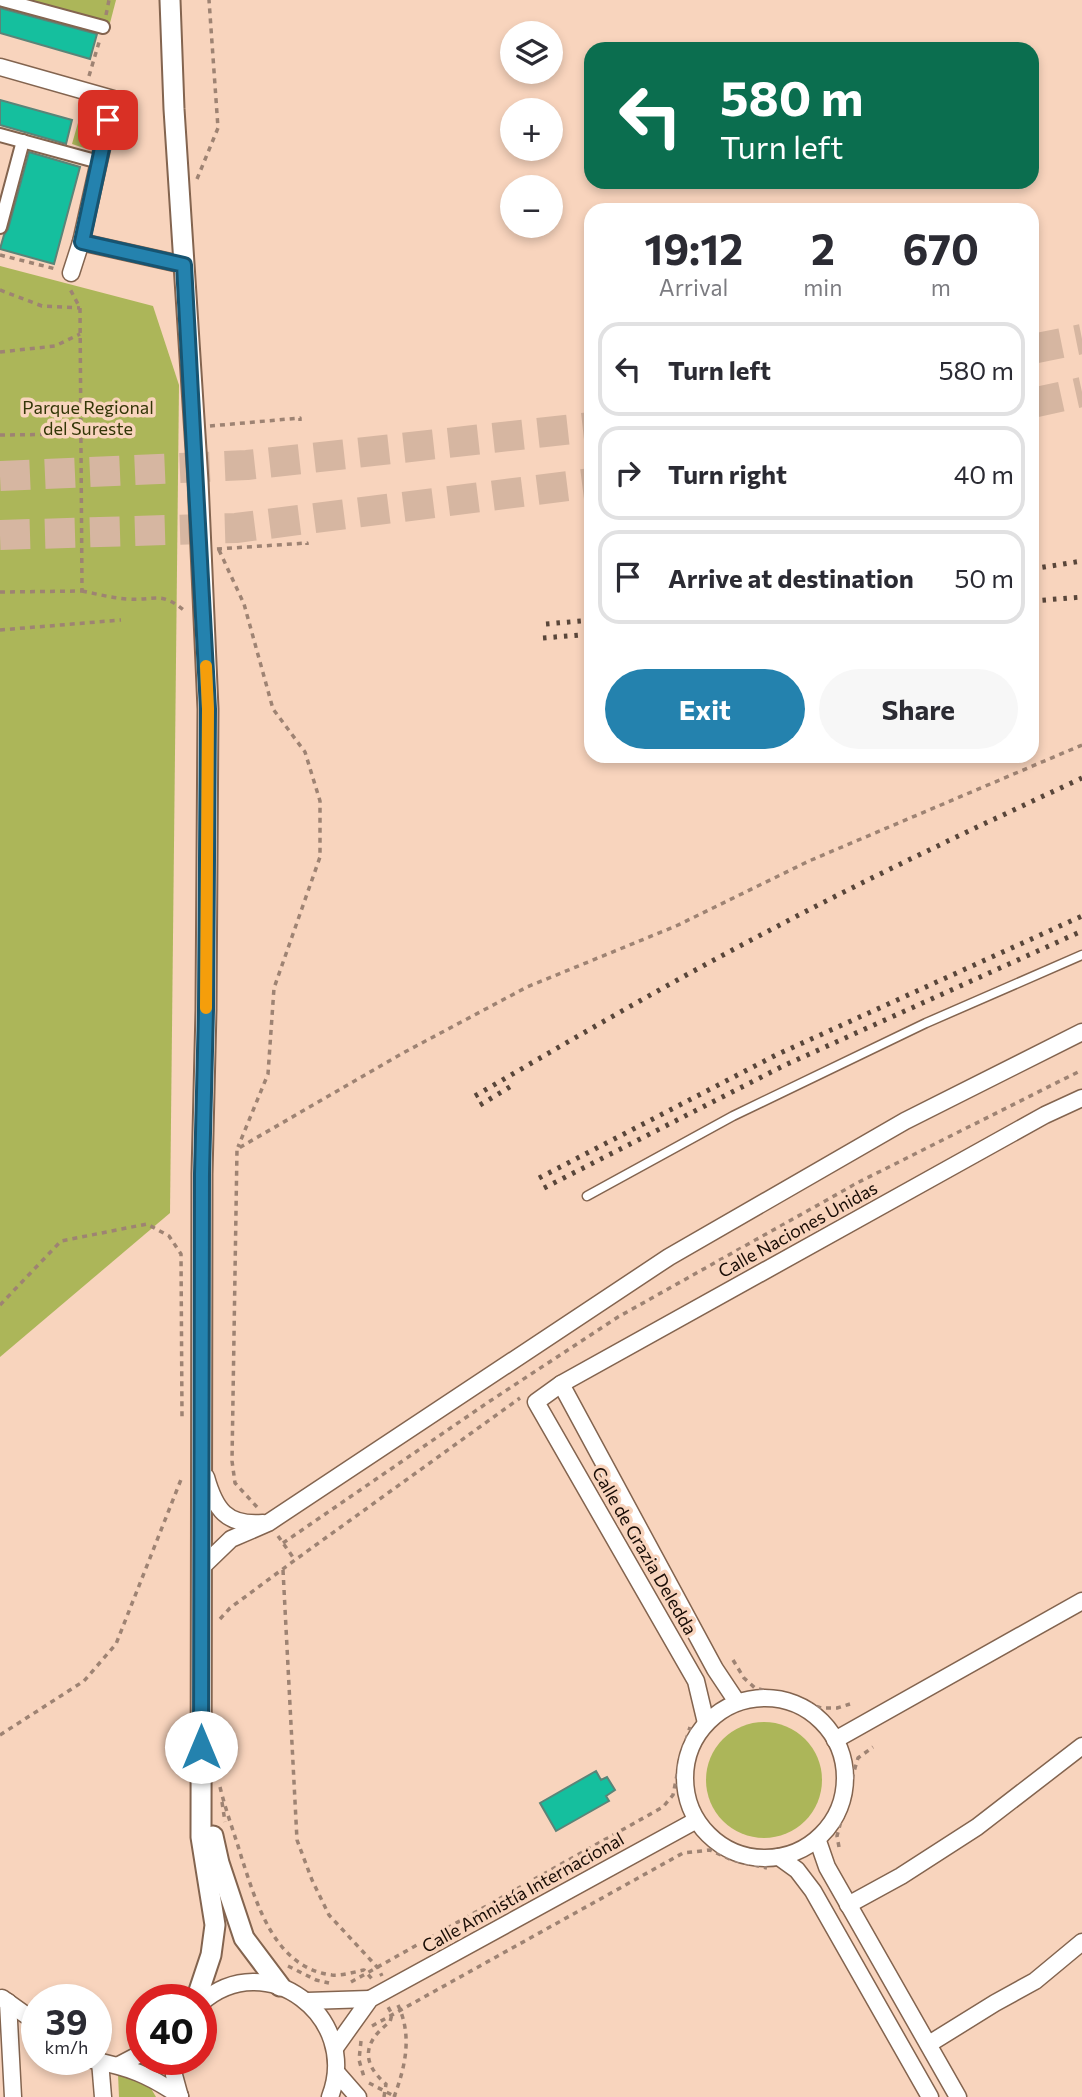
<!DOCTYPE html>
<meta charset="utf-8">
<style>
body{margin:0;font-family:Commissioner,sans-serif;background:#f7f7f7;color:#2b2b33;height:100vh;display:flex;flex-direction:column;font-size:26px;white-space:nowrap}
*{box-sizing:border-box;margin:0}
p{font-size:23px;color:#7c7c81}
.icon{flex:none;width:38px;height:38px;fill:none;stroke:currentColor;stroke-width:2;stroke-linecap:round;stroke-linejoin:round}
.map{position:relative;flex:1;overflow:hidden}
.details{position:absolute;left:584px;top:203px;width:455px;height:560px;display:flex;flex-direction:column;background:#fff;border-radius:21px;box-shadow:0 4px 10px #0003}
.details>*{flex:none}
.hud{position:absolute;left:584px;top:42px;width:455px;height:147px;border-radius:21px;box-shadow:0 4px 10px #0003;background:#0b6e4f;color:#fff;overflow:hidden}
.buttons{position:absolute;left:500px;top:21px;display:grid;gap:14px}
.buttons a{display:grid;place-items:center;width:63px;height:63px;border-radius:50%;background:#fff;box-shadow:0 4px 10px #0003;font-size:35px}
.speed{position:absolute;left:21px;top:1984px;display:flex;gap:14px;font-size:35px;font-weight:700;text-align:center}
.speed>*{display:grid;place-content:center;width:91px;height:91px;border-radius:50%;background:#fff;box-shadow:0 4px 10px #0003;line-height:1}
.speed small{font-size:18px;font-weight:400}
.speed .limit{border:10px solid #d22;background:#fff;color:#111}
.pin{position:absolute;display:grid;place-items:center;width:60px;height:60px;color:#fff;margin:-30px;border-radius:14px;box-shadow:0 4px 10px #0006}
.me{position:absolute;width:77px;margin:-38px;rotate:0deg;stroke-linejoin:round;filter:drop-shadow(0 0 5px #0008)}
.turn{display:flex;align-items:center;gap:24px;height:147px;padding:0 21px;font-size:32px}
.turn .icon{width:91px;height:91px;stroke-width:2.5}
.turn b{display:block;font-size:49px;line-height:60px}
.eta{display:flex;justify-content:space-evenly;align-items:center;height:119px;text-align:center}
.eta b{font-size:42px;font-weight:700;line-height:49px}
.cta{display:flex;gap:14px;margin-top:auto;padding:14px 21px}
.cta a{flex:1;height:80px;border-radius:42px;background:#2482ae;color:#fff;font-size:28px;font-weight:700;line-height:80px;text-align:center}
.cta a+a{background:#f7f7f7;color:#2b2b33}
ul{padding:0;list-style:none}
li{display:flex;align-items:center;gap:21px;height:94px;margin:0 14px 10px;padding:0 7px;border:4px solid #e1e1e2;border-radius:21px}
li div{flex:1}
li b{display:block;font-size:26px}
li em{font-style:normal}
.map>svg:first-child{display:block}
.green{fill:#acb659}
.building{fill:#15bf9e;stroke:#5a8478;stroke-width:2}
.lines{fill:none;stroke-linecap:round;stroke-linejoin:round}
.motorway-tunnel{stroke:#d6b6a1;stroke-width:30;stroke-dasharray:30 15;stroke-linecap:butt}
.service-casing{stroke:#83644f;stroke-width:11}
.pedestrian-casing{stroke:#83644f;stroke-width:16}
.minor-casing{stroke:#83644f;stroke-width:19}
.tertiary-casing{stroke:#83644f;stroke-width:23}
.path{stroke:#9e8373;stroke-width:3.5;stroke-dasharray:5 5;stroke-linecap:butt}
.service{stroke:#fff;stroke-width:8}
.pedestrian{stroke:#fff;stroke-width:12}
.minor{stroke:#fff;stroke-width:16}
.tertiary{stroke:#fff;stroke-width:19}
.rail{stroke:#59463a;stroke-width:5;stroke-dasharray:3.5 7;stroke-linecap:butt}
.route-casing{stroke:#175471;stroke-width:18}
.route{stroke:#2482ae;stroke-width:12}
.slow{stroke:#f59e0b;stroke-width:12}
.labels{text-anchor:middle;stroke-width:7;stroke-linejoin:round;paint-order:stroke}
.park-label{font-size:18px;fill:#333607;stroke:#f8d4bd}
.street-label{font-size:18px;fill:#180c05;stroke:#f8d4bd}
</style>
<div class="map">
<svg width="1082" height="2097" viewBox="0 0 1082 2097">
<rect width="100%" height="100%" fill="#f8d4bd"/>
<g class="green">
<polygon points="23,0 116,0 110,23"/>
<path d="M 85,98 C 94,100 99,102 101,112 L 97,113 L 87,149 L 72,144 Z"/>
<polygon points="0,266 153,306 179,385 170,1213 0,1357"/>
<circle cx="764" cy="1780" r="58"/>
<polygon points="118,2074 149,2085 156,2097 119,2097"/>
</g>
<g class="building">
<polygon points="0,8 97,34 90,59 0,33"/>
<polygon points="0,100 72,120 66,144 0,125"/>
<polygon points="29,152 80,167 54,264 0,249 4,235 8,229"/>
<polygon points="596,1771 601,1780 607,1777 615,1790 606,1796 609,1801 556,1831 540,1803"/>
</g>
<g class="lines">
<g class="motorway-tunnel">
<polyline points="1032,349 1082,339"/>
<polyline points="1032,403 1082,392"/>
<polyline points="0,476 247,465 592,427"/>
<polyline points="0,535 236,528 592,483"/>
</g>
<g class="service-casing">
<polyline id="service" points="587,1196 733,1116 926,1023 1082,955"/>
</g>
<g class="pedestrian-casing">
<g id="pedestrian">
<polyline points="3,0 103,27"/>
<polyline points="0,135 99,162"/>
<polyline points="0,227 23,141"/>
</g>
</g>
<g class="minor-casing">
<g id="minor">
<polyline points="0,67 113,99 81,242 71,273"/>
<polyline points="81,242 184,265"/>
<polyline points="561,1384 715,1669 737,1702"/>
<path d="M 206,1477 C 215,1509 226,1526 263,1523"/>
<polyline points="202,1567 231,1539 268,1523 669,1257 905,1121 1082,1032"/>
<circle cx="765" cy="1778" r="80"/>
<polyline points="706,1723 696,1681 536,1402 561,1384 1045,1115 1082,1098"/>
<polyline points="835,1740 1082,1601"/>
<polyline points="818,1841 827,1867 958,2097"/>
<polyline points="779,1857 797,1870 813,1891 930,2097"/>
<polyline points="848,1905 901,1876 977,1827 1082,1746"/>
<polyline points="2,1998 37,2023"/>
<polyline points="307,2001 370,1999"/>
<polyline points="8,2002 13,2097"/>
<path d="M 201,2003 C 266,1945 361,2017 330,2097"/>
<polyline points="929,2044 995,2003 1035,1981 1082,1942"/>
<polyline points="335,2048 370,1999 695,1821"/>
<path d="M 92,2060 C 131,2068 147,2074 180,2096"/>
<polyline points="174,2060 174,2075 180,2097"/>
<polyline points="100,2061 103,2097"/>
<polyline points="119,2065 142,2053"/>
<polyline points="337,2073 358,2097"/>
</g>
</g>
<g class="tertiary-casing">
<g id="tertiary">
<polyline points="170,0 174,109 198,481 208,709 206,1010 202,1174 201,1837 215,1925 211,1955 196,2000"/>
<polyline points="213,1836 219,1863 244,1938 280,1986"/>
</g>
</g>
<g class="path">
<polyline points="106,15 109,0"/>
<polyline points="89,76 100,39"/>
<polyline points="197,179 218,128 209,0"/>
<polyline points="0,255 56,269"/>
<polyline points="0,290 42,306 80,308"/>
<polyline points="0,352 55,346 80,334"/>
<polyline points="210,426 300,418 300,421"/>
<polyline points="0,435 82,434"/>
<polyline points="217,549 307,543 307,545"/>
<polyline points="219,550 244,604 273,709 305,752 320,801 320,857 274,988 268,1074 238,1147"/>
<path d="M 82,591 C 97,594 112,598 127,599 C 157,601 160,590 186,612"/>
<polyline points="0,592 82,591 80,308 70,289"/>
<polyline points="0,630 121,620"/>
<polyline points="797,1232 836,1210"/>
<polyline points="0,1305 61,1241 147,1224 169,1236 181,1254 182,1417"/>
<polyline points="257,1507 235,1483 232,1461 237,1149 403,1053 527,987 676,926 809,861 1082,745"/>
<polyline points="278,1536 295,1560"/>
<polyline points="283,1543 487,1403 618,1317 859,1182 1082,1070"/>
<polyline points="283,1570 297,1840 312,1880 329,1915 378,1968 382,1976"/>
<polyline points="220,1619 230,1608 295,1560 520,1398"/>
<polyline points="733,1660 744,1678 755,1688 793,1698 821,1708 837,1708 850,1704"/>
<polyline points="0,1735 84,1681 116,1644 182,1477"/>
<path d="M 220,1787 C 226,1812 235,1835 242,1859 C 257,1905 275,1968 332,1975 C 342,1976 354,1972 364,1970 L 372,1979"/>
<polyline points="222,1802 225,1822"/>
<polyline points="839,1847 837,1836 855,1768 858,1758 873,1747"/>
<polyline points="288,1966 316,1980 329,1983"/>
<polyline points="351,1982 663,1807 673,1795 680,1760 690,1727"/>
<polyline points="372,2026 683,1853 710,1850 732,1860 767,1868"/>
<polyline points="361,2041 359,2060 364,2077"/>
<polyline points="369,2083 396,2097"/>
<path d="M 384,2097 L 386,2084 C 360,2062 364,2041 390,2022 L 392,2014 L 388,2007"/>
<path d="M 394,2097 C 406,2065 413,2033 396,2001"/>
</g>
<use href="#service" class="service"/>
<use href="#pedestrian" class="pedestrian"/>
<use href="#minor" class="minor"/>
<use href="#tertiary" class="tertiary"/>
<g class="rail">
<polyline points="1032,569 1082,561"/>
<polyline points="1032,601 1082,597"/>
<polyline points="546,624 592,620"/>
<polyline points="543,638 592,634"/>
<path d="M 475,1096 C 574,1038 674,980 776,927 C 876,874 979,826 1082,778"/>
<polyline points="480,1105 513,1085"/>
<polyline points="539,1178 776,1055 1082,916"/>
<polyline points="544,1188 783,1066 1082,931"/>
</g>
</g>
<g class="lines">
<g class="route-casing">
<polyline id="route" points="108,120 82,242 184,265 208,709 206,1010 202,1174 201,1747"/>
</g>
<use href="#route" class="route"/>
<polyline class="slow" points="206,1008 208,709 206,666"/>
</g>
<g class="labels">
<g class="park-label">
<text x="88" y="414">Parque Regional<tspan x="88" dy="21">del Sureste</tspan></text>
</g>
<g class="street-label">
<text transform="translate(798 1230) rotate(-29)" y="6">Calle Naciones Unidas</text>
<text transform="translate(644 1551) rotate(60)" y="6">Calle de Grazia Deledda</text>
<text transform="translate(523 1893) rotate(-29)" y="6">Calle Amnistía Internacional</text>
</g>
</g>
</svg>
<div class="buttons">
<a><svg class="icon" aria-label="layers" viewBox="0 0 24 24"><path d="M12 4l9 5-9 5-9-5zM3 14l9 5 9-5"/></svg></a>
<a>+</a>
<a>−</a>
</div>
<div class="speed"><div>39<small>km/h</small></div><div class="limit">40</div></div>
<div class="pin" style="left:108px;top:120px;background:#d93025"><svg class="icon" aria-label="arrive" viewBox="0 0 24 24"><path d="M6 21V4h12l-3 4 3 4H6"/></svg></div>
<svg class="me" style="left:201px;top:1747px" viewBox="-20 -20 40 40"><circle r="19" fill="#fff"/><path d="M0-13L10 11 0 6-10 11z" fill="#2482ae"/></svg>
<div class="hud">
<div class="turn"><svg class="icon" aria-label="left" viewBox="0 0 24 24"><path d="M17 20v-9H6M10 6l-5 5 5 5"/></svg><div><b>580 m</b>Turn left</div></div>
</div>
<section class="details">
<div class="eta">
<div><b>19:12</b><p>Arrival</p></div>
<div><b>2</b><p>min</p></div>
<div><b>670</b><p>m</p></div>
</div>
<ul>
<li><svg class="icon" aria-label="left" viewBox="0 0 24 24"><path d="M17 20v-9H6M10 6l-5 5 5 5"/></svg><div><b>Turn left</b></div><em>580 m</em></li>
<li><svg class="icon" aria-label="right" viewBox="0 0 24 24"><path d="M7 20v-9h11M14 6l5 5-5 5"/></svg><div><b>Turn right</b></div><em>40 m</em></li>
<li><svg class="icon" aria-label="arrive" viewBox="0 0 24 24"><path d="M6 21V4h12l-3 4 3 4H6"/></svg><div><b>Arrive at destination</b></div><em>50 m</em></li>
</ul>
<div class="cta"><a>Exit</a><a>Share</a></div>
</section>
</div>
